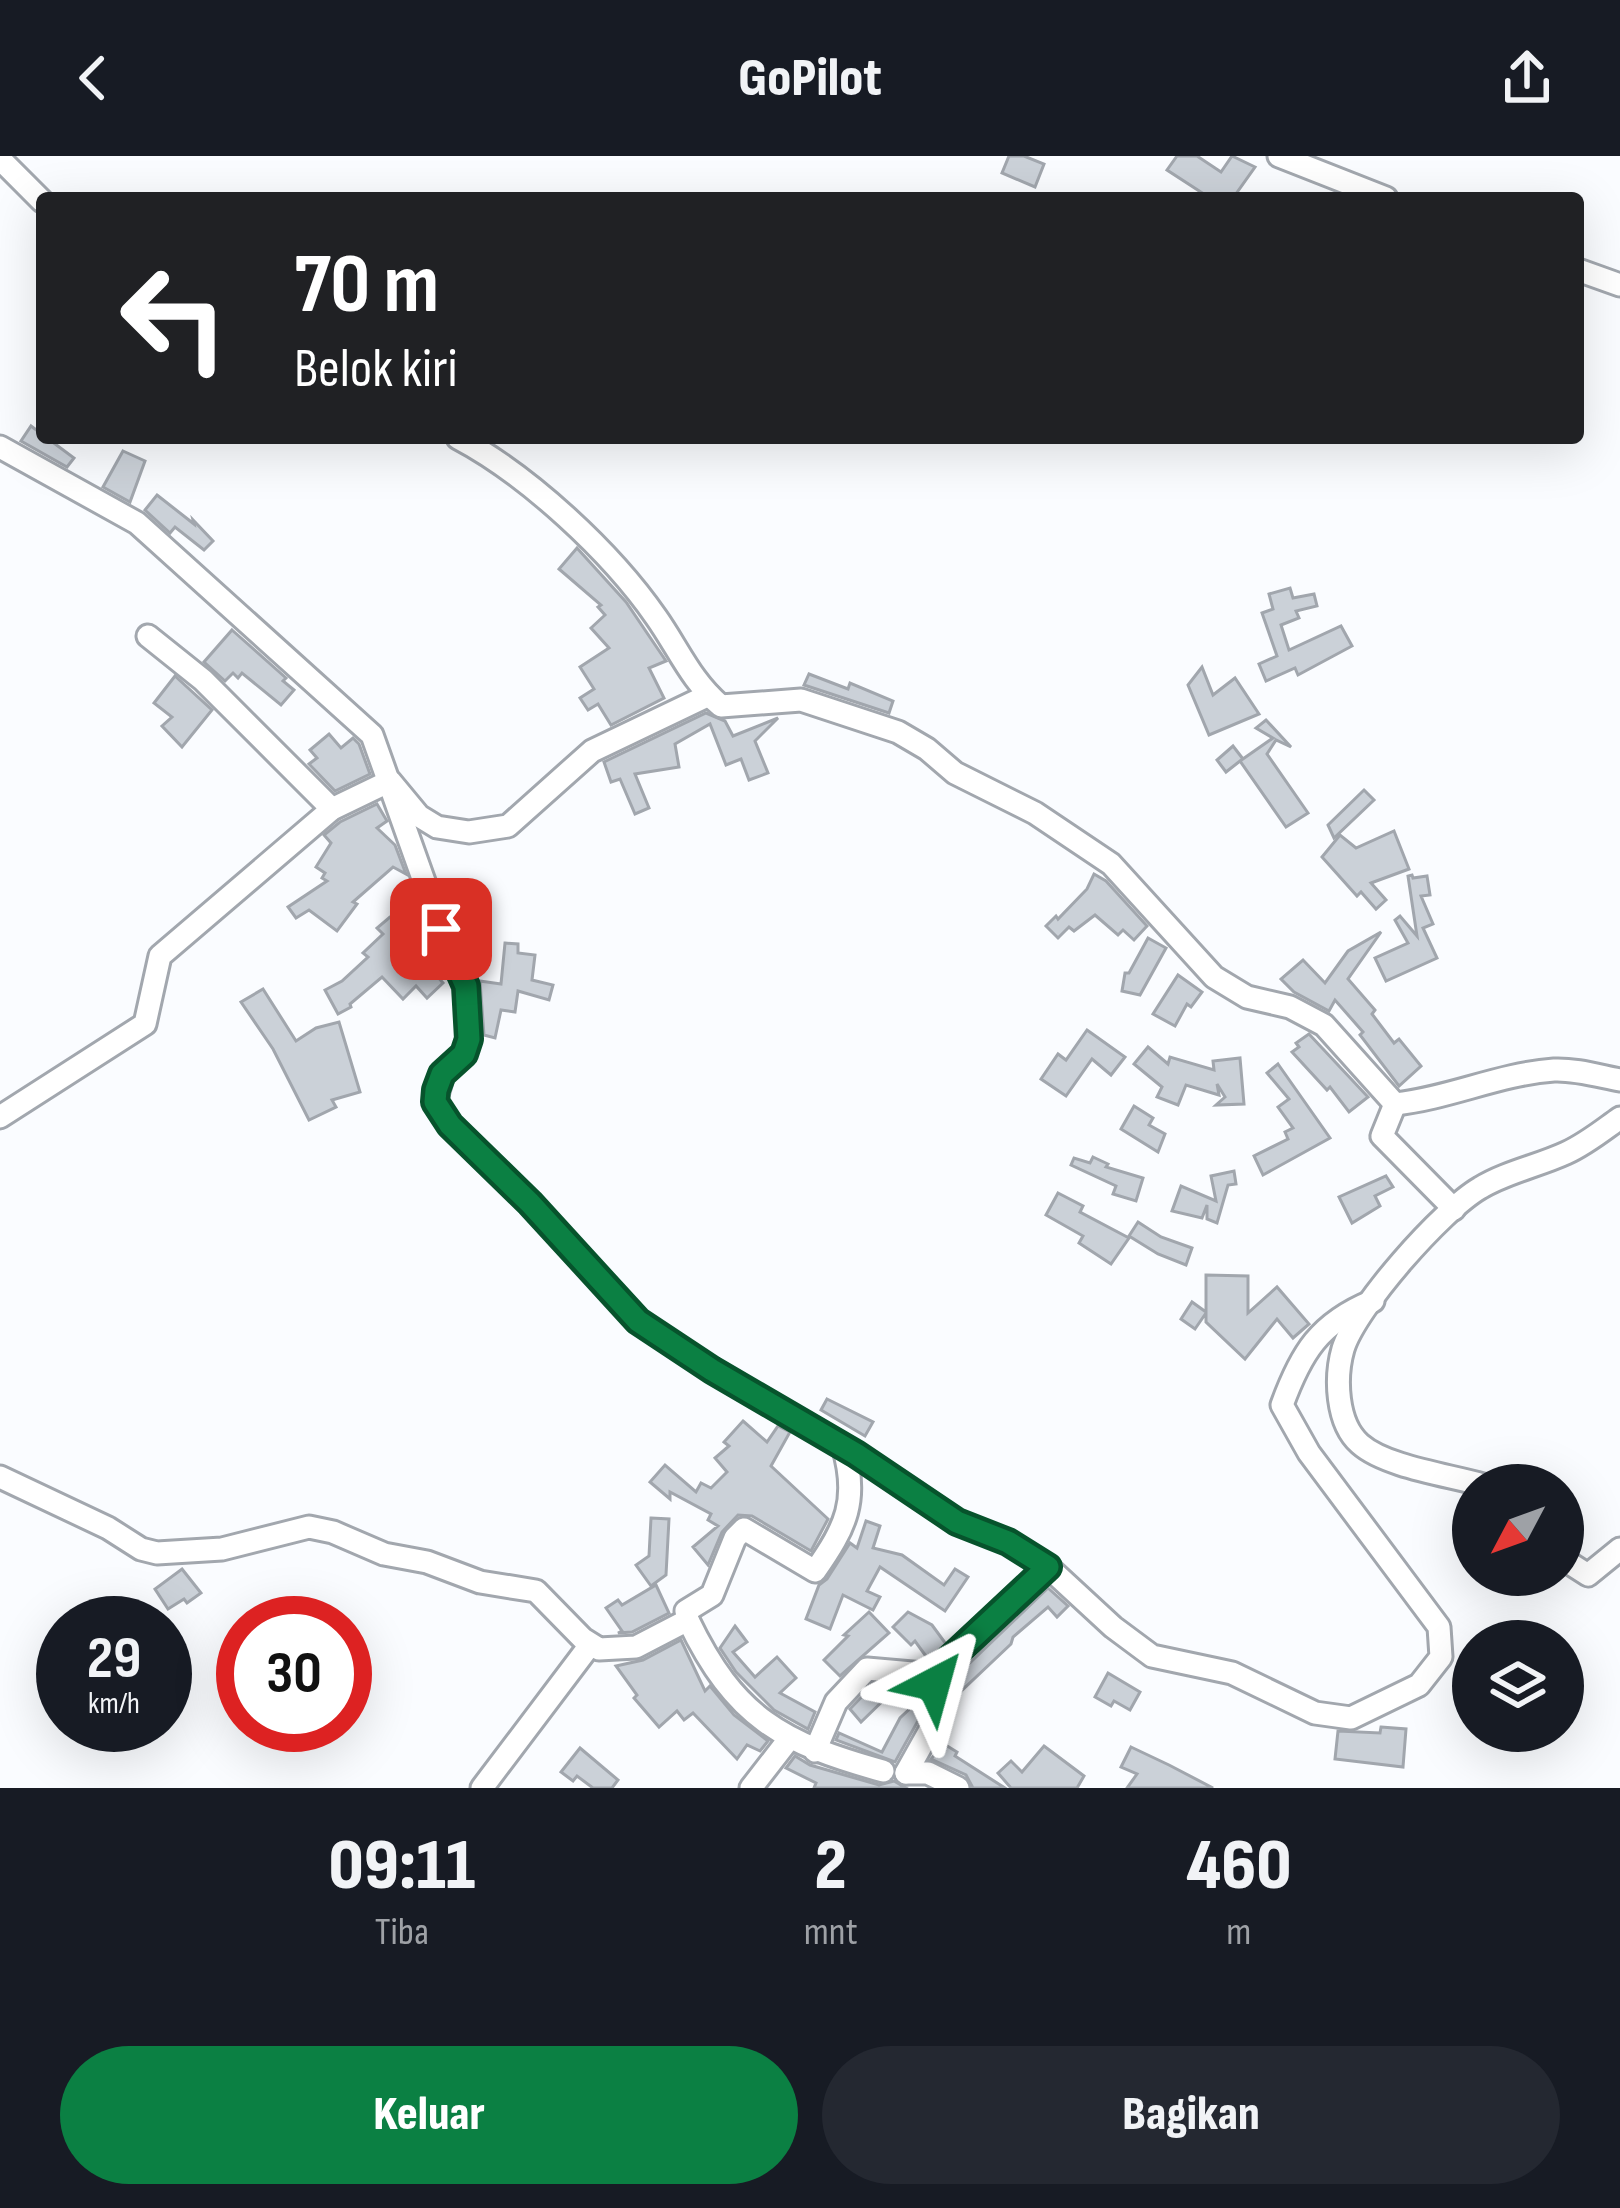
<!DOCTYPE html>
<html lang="id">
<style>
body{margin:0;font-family:"Sofia Sans Condensed",sans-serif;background:#242831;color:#f1f3f6;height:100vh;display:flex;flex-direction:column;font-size:45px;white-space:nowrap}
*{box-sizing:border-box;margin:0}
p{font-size:39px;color:#9ea1a6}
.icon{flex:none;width:66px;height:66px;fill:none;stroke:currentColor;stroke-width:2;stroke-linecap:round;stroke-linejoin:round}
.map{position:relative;height:1632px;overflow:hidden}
.drawer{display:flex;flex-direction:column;background:#171b24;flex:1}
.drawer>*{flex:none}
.guide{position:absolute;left:36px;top:36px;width:1548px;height:252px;border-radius:12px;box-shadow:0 12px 48px #0002;background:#202124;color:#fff;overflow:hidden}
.needle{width:78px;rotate:229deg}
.controls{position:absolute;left:1452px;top:1308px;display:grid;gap:24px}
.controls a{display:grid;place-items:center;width:132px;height:132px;border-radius:50%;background:#171b24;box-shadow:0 12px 48px #0002;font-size:60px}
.speed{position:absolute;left:36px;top:1440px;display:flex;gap:24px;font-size:60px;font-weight:700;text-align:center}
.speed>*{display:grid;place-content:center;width:156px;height:156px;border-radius:50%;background:#171b24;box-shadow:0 12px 48px #0002;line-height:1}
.speed small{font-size:30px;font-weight:400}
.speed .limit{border:18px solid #d22;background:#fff;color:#111}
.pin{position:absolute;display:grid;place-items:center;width:102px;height:102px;color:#fff;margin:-51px;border-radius:24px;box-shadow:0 6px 18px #0006}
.me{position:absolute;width:132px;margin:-66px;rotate:39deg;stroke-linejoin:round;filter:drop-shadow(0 0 9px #0008)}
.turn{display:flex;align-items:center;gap:42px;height:252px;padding:0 60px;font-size:54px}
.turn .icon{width:156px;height:156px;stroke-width:2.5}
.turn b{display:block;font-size:84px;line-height:102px}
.eta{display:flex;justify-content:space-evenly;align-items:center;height:204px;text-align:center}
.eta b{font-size:72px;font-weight:800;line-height:84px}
.primary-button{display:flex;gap:24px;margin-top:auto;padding:24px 60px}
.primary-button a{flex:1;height:138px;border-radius:72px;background:#0b8043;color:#fff;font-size:48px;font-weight:800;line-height:138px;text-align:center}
.primary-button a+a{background:#242831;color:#f1f3f6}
header{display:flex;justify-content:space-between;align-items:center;height:156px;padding:0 60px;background:#171b24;font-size:54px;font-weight:800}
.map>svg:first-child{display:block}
.building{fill:#cbd1d8;stroke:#a1a6ad;stroke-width:3}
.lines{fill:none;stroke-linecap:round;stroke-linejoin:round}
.minor-casing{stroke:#a2a7ae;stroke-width:27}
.minor{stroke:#fff;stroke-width:21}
.route-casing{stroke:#07532c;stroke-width:30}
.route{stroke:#0b8043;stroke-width:21}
</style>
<header><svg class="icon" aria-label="back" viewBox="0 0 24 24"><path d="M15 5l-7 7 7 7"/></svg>GoPilot<svg class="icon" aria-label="share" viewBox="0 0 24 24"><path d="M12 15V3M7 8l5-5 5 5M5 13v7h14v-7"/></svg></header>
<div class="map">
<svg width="1620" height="1632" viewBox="0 0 1620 1632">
<rect width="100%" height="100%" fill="#fafcff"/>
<g class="building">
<polygon points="1009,0 1024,0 1044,8 1035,31 1002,17"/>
<polygon points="1177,0 1197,0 1221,16 1232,0 1255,11 1233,42 1210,42 1167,14"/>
<polygon points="31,270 74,302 67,311 21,285"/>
<polygon points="123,295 145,305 130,346 103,331"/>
<polygon points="157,339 194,368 193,364 213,385 204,394 175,371 170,377 145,354"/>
<polygon points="577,392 626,446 666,505 649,512 664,542 611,569 598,548 588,554 580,542 594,533 580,511 609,492 591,472 605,459 598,451 601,449 559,413"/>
<polygon points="1290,432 1293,442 1314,438 1317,450 1296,455 1299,462 1281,469 1289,494 1341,470 1352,490 1298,519 1295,512 1266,525 1259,508 1277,500 1262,457 1273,453 1269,438"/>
<polygon points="232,474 286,522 283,525 294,534 281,549 242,517 238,522 233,517 225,525 204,506"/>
<polygon points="1202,511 1213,539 1235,522 1259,558 1209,579 1188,529"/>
<polygon points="809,518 848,533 850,527 893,545 889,557 804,529"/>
<polygon points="175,520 212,554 182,591 162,570 172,561 154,547"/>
<polygon points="706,557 725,565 733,580 778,562 755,585 768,617 749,624 741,603 726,609 710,568 675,588 679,611 635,618 649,652 635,658 620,623 611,626 604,606"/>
<polygon points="1266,564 1291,591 1276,584 1267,598 1308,657 1286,671 1240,605 1226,616 1217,604 1233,590 1243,603 1240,605 1273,582 1256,572"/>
<polygon points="329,578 341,592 353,582 359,588 370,618 335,635 309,608 317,602 310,594"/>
<polygon points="1364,634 1374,644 1334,682 1328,669"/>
<polygon points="377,648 387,665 377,672 395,689 406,718 393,711 353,746 357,748 337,775 309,754 296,762 288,751 327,725 322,722 325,717 316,711 331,687 324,679 340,666"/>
<polygon points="1394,675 1409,713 1371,727 1386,744 1376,753 1361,736 1357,740 1322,701 1340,679 1356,692"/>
<polygon points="1094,718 1106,725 1147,770 1134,784 1123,774 1118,779 1095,759 1074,775 1069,771 1058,782 1046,770 1056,760 1058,763 1087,733"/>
<polygon points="1412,719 1413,722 1427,720 1430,739 1421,740 1433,768 1423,772 1437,802 1386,825 1375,802 1408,787 1395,764 1400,760 1417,780 1408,720"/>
<polygon points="416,748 425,772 418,776 433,795 429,798 441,811 437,820 443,827 427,842 416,830 403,843 382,821 350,848 351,851 338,858 325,834 342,825 368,801 363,797 383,778 377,772 390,761"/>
<polygon points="1381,776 1348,823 1375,854 1372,858 1394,887 1399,883 1421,910 1399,930 1360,879 1363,876 1335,844 1329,855 1294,836 1281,823 1303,804 1325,827 1348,795"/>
<polygon points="1148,782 1166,792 1140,839 1122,835 1125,817 1129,817"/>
<polygon points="505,787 518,788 518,797 535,799 532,824 553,829 549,844 518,835 515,856 501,854 495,882 484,879 480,825 501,828"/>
<polygon points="1178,819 1202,836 1191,851 1187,848 1175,870 1153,858"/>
<polygon points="263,833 296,885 316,872 339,866 360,936 332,944 336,951 309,964 273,893 241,846"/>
<polygon points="1087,874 1125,901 1111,919 1092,903 1066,940 1041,923 1058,898 1066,904"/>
<polygon points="1309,878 1368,941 1349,956 1330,931 1327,934 1292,896 1299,891 1296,887"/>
<polygon points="1148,891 1168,908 1170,901 1214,914 1213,905 1240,902 1244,948 1216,949 1225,941 1217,928 1219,939 1186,929 1178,949 1157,941 1162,931 1134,908"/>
<polygon points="1278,908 1330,982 1263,1019 1254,1000 1288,983 1285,976 1293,972 1278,951 1289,943 1267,917"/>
<polygon points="1134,950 1153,962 1149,969 1165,978 1158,996 1121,973"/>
<polygon points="1093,1001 1108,1008 1106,1011 1143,1022 1136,1045 1113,1038 1116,1030 1071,1009 1074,1002 1090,1007"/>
<polygon points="1234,1015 1236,1028 1228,1029 1217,1067 1207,1063 1207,1049 1202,1062 1172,1055 1181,1030 1216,1045 1211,1020"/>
<polygon points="1386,1020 1393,1031 1375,1040 1380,1050 1352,1067 1339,1041"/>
<polygon points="1058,1037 1083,1050 1080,1056 1129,1082 1111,1108 1079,1087 1083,1080 1046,1059"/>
<polygon points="1138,1066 1161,1081 1192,1092 1186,1109 1158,1098 1129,1080"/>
<polygon points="1206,1119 1248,1120 1248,1157 1277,1131 1309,1168 1293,1182 1277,1163 1245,1203 1206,1166 1206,1157 1195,1173 1181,1163 1192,1146 1206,1156"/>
<polygon points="827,1243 873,1266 865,1280 821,1254"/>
<polygon points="743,1265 767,1286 778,1270 790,1276 771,1310 828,1363 811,1395 752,1360 738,1359 722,1376 708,1409 693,1391 718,1370 708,1364 711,1358 670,1336 670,1343 650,1326 665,1309 696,1336 701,1327 711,1332 727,1316 715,1302 729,1290 724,1286"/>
<polygon points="651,1362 669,1363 666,1419 651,1430 636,1409 649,1400"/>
<polygon points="866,1365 880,1370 873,1392 902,1399 944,1429 955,1413 968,1421 945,1455 880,1411 867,1435 880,1441 873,1454 843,1439 830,1473 806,1463 819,1429 827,1423 850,1387 857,1392"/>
<polygon points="182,1413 201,1437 187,1447 184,1443 168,1453 155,1433"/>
<polygon points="656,1429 669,1457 632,1476 618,1477 622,1475 606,1452 618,1444 622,1449"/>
<polygon points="1048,1432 1068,1450 1057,1461 1048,1451 1013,1481 1011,1488 957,1539 950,1526"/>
<polygon points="869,1456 889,1477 840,1520 824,1504 848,1480 844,1479"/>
<polygon points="908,1456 932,1469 946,1488 928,1503 915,1485 911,1489 893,1471"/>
<polygon points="735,1470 747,1486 733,1496 755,1521 777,1501 796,1522 780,1537 815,1556 808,1573 774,1554 736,1516 720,1492"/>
<polygon points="681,1484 705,1535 710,1530 734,1559 768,1585 760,1595 747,1589 737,1603 693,1557 684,1564 677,1555 659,1571 634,1542 637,1539 616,1510 643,1504"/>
<polygon points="1108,1517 1140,1536 1130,1554 1114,1545 1111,1550 1095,1541"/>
<polygon points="873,1529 895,1533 861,1566 850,1553"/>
<polygon points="916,1547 919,1563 895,1606 836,1584 839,1577 882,1596 900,1562"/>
<polygon points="1381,1571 1406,1573 1403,1611 1335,1603 1338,1575 1380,1577"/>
<polygon points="944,1588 957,1596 955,1600 1005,1632 973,1632 966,1619 931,1603"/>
<polygon points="1044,1590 1084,1620 1077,1632 1011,1632 998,1617 1011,1605 1022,1616"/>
<polygon points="1131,1591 1169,1609 1213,1632 1127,1632 1137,1618 1121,1611"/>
<polygon points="580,1592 618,1624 612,1632 593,1632 577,1620 573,1625 561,1616"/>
<polygon points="795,1600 810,1609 879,1629 894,1625 906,1632 814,1632 816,1627 786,1612"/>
</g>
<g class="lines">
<g class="minor-casing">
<g id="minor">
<polyline points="1279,0 1386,42"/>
<polyline points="0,3 42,45"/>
<polyline points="1578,114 1620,129"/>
<path d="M 458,282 C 528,319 611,396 656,461 C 678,492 691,525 721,550 L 801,544 L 898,576 L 927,593 L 955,617 L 1035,657 L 1111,708 L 1214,821 L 1247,841 L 1290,851 L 1324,869 L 1395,948 C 1450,942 1499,918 1554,914 C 1575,913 1599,920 1620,924"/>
<path d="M 0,291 L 137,367 L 372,579 L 441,773 L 466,830 L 469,883 L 464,898 L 443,918 L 435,946 L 450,969 L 530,1047 L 637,1165 L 713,1214 L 856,1298 L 957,1366 L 1008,1386 L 1048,1411 L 1113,1471 L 1152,1500 L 1232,1517 L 1315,1557 L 1351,1562 L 1419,1529 L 1441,1501 L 1439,1471 L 1309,1297 L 1282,1249 C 1301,1197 1319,1167 1373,1145"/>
<polyline points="148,480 203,524 332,653"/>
<polyline points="1395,948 1382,980 1454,1053"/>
<polyline points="0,961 145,868 160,800 332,653 390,625 419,660 437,671 469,676 508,670 592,595 709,539"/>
<path d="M 0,1321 L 108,1372 L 141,1393 L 157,1397 L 222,1393 L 309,1371 L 333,1376 L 384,1398 L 427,1406 L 480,1426 L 536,1435 L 583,1483 L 599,1493 L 636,1491 L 688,1464 C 735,1562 782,1587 883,1615"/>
<path d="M 1483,1329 C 1449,1319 1386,1311 1360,1288 C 1336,1267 1335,1221 1343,1193 C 1356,1151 1442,1054 1480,1032 C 1506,1016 1538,1010 1566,997 C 1586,988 1603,974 1620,962"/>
<polyline points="1563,1403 1588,1419 1620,1393"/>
<path d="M 688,1464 L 686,1455 L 712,1439 L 735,1382 L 744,1373 L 815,1415 C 846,1371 859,1344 843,1290"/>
<polyline points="815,1595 836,1546 867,1513 935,1519"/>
<polyline points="906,1617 934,1567 935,1519 1048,1411"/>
<polyline points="906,1617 928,1617 958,1632"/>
<polyline points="482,1632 590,1489"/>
<polyline points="751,1632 789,1583"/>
</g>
</g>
<use href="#minor" class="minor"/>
</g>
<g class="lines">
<g class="route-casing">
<polyline id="route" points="441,773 466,830 469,883 464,898 442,918 436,934 435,946 450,969 530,1047 638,1165 712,1214 856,1298 957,1366 1008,1386 1048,1411 940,1512 934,1528"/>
</g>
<use href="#route" class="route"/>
</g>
</svg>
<div class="controls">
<a><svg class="needle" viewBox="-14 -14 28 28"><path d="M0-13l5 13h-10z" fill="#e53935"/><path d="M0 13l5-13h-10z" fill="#9ea1a6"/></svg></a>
<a><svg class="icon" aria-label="layers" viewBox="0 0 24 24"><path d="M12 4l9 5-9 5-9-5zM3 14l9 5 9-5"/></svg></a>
</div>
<div class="speed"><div>29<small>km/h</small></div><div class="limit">30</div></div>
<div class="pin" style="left:441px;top:773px;background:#d93025"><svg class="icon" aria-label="arrive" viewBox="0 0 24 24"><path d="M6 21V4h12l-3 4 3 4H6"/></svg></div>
<svg class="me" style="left:934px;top:1528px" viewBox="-20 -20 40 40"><path d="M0-17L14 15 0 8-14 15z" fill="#0b8043" stroke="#fff" stroke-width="4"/></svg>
<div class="guide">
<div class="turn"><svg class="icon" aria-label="left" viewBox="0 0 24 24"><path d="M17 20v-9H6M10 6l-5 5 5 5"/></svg><div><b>70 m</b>Belok kiri</div></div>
</div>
</div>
<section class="drawer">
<div class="eta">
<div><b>09:11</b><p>Tiba</p></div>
<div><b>2</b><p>mnt</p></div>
<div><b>460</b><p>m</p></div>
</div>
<div class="primary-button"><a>Keluar</a><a>Bagikan</a></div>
</section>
